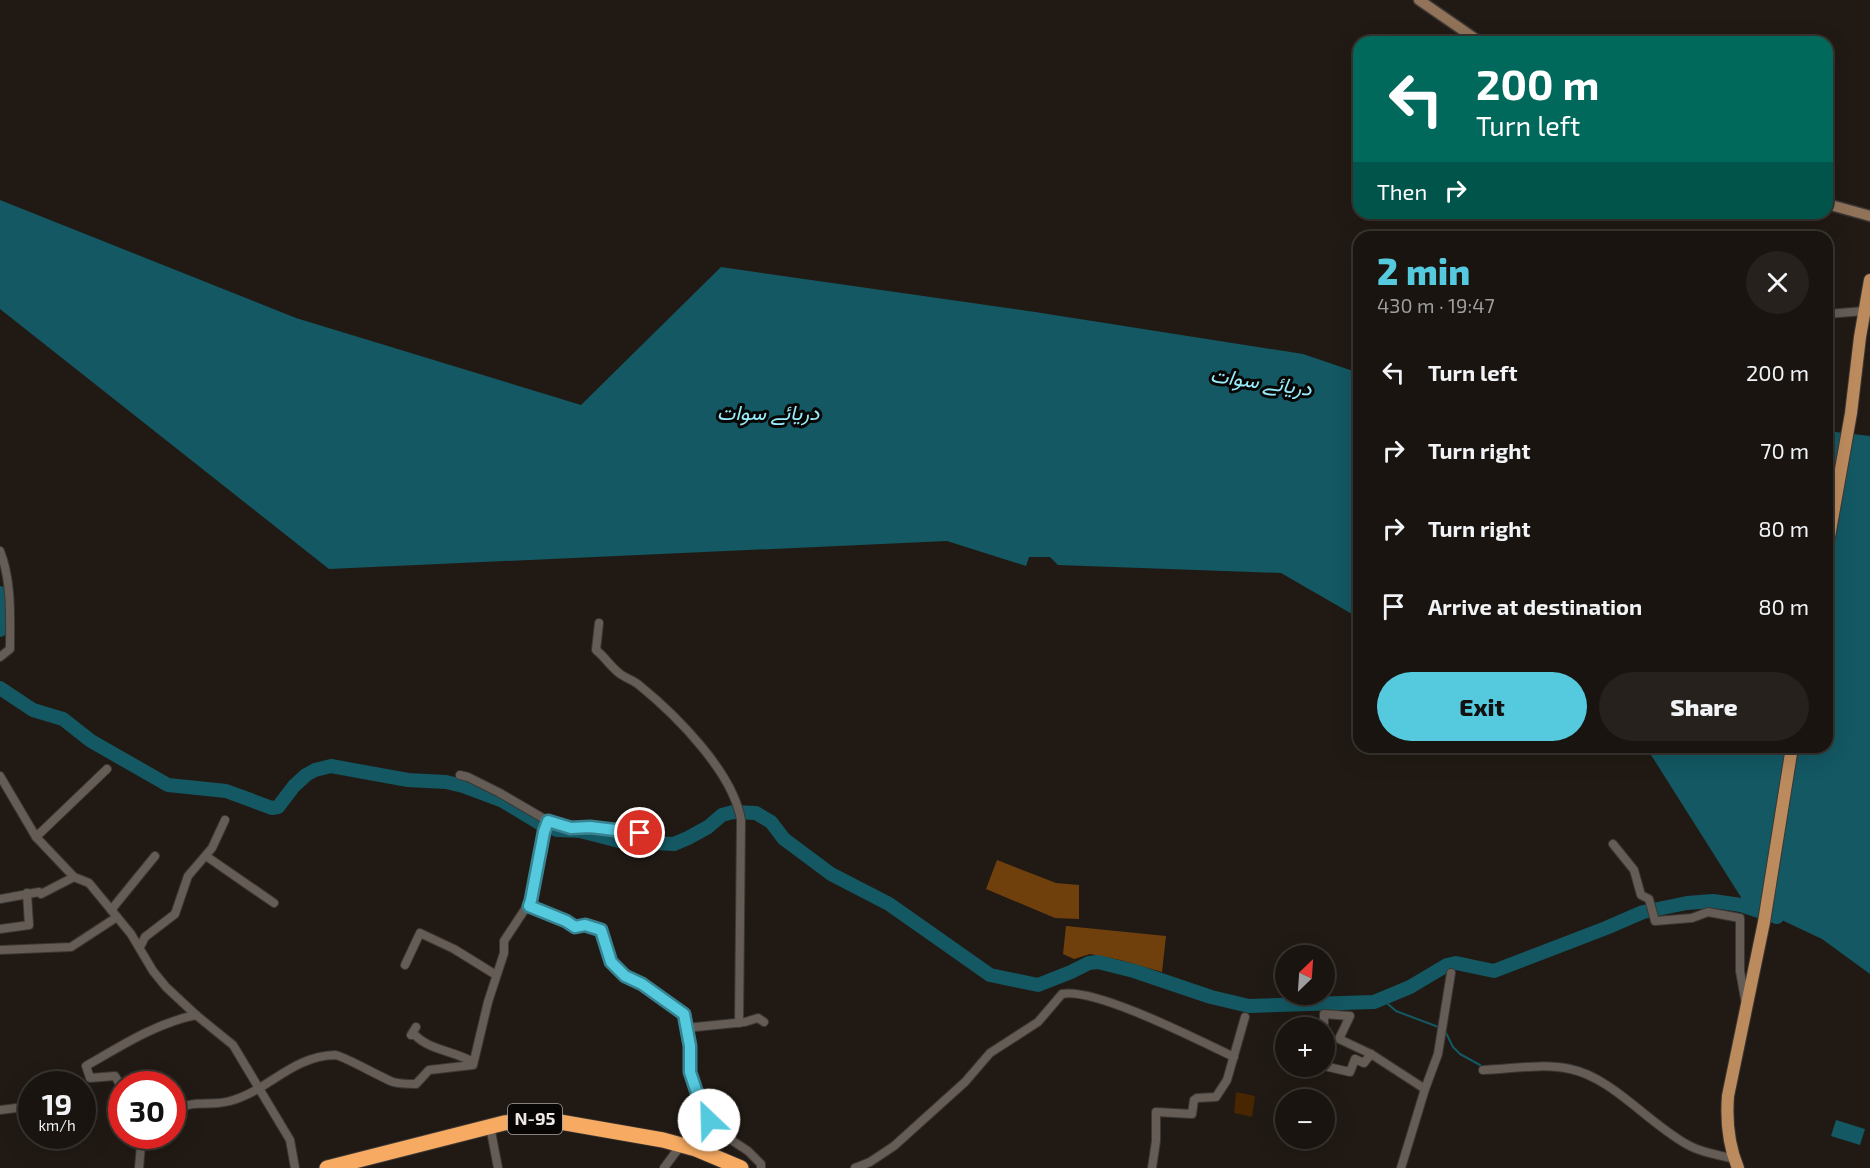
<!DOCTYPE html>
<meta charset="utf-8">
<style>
body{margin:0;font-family:"Exo 2",Vazirmatn,sans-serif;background:#26211d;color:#f1f3f6;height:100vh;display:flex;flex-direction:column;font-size:22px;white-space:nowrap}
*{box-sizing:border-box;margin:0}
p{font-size:20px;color:#9f9e9e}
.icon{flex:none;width:33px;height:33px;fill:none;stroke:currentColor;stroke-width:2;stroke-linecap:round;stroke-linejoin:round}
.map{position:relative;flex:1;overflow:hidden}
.side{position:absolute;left:1353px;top:231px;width:480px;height:522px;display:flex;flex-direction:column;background:#19140f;border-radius:18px;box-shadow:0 6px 24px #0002,0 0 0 2px #37332f}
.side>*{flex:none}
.top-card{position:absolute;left:1353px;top:36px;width:480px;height:183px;border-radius:18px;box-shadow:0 6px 24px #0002,0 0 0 2px #37332f;background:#00695c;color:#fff;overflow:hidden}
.needle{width:39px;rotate:25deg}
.tools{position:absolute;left:1275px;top:945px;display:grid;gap:12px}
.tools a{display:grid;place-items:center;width:60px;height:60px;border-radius:50%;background:#19140f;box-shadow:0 6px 24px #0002,0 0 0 2px #37332f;font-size:30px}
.speed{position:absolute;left:18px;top:1071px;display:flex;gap:12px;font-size:30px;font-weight:700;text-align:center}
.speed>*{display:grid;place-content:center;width:78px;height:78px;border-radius:50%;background:#19140f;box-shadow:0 6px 24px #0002,0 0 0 2px #37332f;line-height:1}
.speed small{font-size:15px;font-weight:400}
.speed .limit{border:9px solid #d22;background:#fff;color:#111}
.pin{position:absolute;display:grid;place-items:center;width:51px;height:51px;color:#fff;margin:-26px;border:3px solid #fff;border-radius:50%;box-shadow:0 2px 6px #0007}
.me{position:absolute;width:66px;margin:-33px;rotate:336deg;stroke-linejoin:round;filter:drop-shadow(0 0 4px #0008)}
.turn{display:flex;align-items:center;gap:21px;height:126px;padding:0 24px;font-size:27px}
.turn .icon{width:78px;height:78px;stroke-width:2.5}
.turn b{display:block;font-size:42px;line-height:51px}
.then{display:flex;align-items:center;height:57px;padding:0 24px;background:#0003;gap:12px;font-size:22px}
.round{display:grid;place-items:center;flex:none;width:63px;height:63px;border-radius:32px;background:#26211d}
.headline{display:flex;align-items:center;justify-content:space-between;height:102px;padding:0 24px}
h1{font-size:36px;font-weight:800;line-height:45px;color:#55cadf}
.cta{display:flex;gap:12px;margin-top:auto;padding:12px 24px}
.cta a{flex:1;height:69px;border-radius:36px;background:#55cadf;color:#111;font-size:24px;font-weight:800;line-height:69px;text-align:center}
.cta a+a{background:#26211d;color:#f1f3f6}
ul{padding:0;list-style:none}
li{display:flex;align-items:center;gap:18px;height:78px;padding:0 24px}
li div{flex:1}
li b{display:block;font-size:22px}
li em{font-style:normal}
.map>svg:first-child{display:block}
.green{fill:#472601}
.forest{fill:#6f400c}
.water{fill:#135863}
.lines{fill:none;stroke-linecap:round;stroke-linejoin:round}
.stream{stroke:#135863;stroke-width:2}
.river{stroke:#135863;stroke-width:14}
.street-casing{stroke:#3c3734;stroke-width:10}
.secondary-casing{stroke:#3c3734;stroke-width:13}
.primary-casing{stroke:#3c3734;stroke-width:14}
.highway-casing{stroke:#3c3734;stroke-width:17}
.street{stroke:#645c55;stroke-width:8}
.secondary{stroke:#907359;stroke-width:10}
.primary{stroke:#bc8b5d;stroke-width:12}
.highway{stroke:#f6aa62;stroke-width:15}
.route-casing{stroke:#378391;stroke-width:15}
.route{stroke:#55cadf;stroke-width:10}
.labels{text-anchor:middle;stroke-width:6;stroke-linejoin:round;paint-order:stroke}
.shield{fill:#080604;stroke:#a8a4a1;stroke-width:1.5}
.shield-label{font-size:18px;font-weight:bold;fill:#ede8e4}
.water-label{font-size:21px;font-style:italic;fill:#97ecfc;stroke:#080604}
</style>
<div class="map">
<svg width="1870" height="1168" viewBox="0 0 1870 1168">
<rect width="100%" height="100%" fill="#211a14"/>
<polygon class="green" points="1236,1092 1255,1096 1252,1117 1234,1113"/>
<g class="forest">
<polygon points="997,860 1056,883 1079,885 1079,919 1055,918 986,889"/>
<polygon points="1066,926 1166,936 1162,972 1120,960 1090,954 1074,959 1063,954"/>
</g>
<g class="water">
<polygon points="0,200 296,318 581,405 721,267 1035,312 1303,354 1359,373 1359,618 1281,573 1058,565 1050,557 1029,557 1026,566 947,541 329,569 0,309"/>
<polygon points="1827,431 1870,436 1870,974 1822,939 1744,902 1646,747 1827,747"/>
<polygon points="1836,1120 1865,1129 1860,1145 1831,1136"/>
</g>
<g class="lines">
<g class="stream">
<polyline points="1382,999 1396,1011 1441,1028"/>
<polyline points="1445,1031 1453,1047 1460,1054 1480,1065"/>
</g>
<g class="river">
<polyline points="0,593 0,630"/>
<polyline points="0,688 33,710 63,719 91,741 168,785 226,791 272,808 278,807 294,786 306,775 315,770 331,766 408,780 446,782 463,786 503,801 541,824 557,830 580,831 619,841 674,844 688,838 708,827 722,815 733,812 756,813 771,822 784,839 831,874 889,904 990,975 1038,985 1071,972 1089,963 1098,962 1134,971 1211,997 1249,1006 1374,1002 1410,987 1447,965 1456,963 1494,971 1606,928 1643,912 1687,903 1713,901 1741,905 1777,917"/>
</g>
<g class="street-casing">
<g id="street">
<polyline points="1827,314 1864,311"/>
<path d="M 0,551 C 12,581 10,618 10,649 L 0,657"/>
<path d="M 599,623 L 596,650 C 605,657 610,666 619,673 C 625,678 633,680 639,685 C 676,715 733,772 741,820 L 739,1023"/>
<polyline points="460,775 468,777 500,793 548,821 571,828 590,827 611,829 655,836"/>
<polyline points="0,776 36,837 74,877 89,883 131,934 153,971 166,987 196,1015 233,1045 290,1140 295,1168"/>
<polyline points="36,837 107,769"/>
<polyline points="1613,844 1634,870 1641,895 1649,899 1655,921 1692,918 1708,912 1740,918 1740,971 1745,999"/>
<polyline points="206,856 274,903"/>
<polyline points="0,899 39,892 41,894 74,877"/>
<polyline points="529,906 575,927 585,925 601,930 611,962 625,976 642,984 684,1014 690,1046 690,1072 703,1109 709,1121 719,1132 748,1151 761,1164 761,1168"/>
<polyline points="111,910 155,856"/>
<polyline points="0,929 29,925 27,893"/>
<polyline points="140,947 145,937 175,914 188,876 212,848 225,820"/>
<polyline points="0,950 71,947 117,917"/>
<polyline points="405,965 420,933 454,949 496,975"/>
<path d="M 416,1027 L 411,1035 L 415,1035 C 429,1050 454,1051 471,1061"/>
<polyline points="686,1028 745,1022 758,1018 764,1022"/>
<polyline points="1324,1028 1324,1014 1350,1016 1339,1039 1371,1054 1425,1089"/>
<polyline points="1324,1066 1350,1072 1355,1059 1364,1063 1371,1054"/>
<path d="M 1483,1070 C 1511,1069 1543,1063 1570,1069 C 1612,1077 1651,1126 1690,1146 C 1703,1153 1720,1155 1734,1159"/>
<path d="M 122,1088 L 115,1076 L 90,1078 L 86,1066 C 121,1046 156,1023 196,1015"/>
<polyline points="0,1110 32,1106"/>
<path d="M 172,1112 C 194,1098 208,1107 230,1101 C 268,1091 292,1056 335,1055 C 342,1055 382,1078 393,1082 C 400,1084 409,1084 416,1084 L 429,1070 L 473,1065 L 488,1002 L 504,953 L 504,941 L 531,900 L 544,832 L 548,821"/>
<polyline points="490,1126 498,1168"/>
<polyline points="139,1168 141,1145 140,1136"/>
<polyline points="664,1168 681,1145"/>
<path d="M 855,1168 L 870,1162 L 894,1146 L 965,1082 L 990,1053 L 1038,1022 L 1062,994 C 1095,987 1200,1041 1234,1057"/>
<polyline points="1152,1168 1156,1141 1156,1112 1192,1114 1194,1100 1197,1098 1216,1097 1227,1080 1245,1017"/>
<polyline points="1401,1168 1425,1089 1438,1054 1451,973"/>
</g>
</g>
<g class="secondary-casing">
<g id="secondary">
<polyline points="1419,0 1480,42"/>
<polyline points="1827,204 1870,216"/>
</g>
</g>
<g class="primary-casing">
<g id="primary">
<polyline points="1827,548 1851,413 1860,337 1870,280"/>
<path d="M 1738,1168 C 1728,1144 1726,1122 1728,1096 L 1764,922 L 1792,747"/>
</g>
</g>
<g class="highway-casing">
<polyline id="highway" points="327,1168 504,1123 536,1119 560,1122 663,1140 696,1149 741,1168"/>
</g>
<use href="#street" class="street"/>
<use href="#secondary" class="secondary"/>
<use href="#primary" class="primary"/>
<use href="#highway" class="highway"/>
</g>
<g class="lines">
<g class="route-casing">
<polyline id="route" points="640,833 590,827 571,828 548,821 544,832 531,900 529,906 566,921 575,927 585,925 601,930 611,962 625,976 642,984 684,1014 690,1046 690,1072 696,1090 709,1120"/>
</g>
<use href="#route" class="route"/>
</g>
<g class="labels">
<rect class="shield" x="508" y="1104" width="54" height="30" rx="4.5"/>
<g class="shield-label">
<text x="535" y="1125">N-95</text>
</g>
<g class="water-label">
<text transform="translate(1261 382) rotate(8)" y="7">دریائے سوات</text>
<text x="768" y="420">دریائے سوات</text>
</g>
</g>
</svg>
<div class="tools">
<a><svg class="needle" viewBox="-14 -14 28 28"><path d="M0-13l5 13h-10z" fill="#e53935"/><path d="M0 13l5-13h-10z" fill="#9f9e9e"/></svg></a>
<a>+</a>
<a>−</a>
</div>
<div class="speed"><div>19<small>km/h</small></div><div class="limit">30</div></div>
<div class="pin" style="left:640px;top:833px;background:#d93025"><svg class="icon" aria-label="arrive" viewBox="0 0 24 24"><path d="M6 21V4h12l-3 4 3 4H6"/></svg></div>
<svg class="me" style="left:709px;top:1120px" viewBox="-20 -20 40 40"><circle r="19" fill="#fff"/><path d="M0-13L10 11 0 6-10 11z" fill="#55cadf"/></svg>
<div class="top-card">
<div class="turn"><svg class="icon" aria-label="left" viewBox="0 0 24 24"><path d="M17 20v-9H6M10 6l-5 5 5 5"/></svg><div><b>200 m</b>Turn left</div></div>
<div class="then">Then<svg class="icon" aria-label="right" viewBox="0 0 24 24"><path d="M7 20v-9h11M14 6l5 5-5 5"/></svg></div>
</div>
<section class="side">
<div class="headline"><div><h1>2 min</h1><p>430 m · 19:47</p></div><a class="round"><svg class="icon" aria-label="close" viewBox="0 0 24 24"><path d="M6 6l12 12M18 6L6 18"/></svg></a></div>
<ul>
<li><svg class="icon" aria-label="left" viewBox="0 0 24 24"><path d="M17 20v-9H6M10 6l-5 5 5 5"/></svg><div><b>Turn left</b></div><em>200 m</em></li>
<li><svg class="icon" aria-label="right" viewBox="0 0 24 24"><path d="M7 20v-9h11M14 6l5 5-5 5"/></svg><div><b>Turn right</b></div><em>70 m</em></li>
<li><svg class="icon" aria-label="right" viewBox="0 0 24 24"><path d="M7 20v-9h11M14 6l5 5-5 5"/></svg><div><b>Turn right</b></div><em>80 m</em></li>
<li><svg class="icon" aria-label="arrive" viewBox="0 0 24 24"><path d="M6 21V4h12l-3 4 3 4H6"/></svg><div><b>Arrive at destination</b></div><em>80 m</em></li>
</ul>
<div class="cta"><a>Exit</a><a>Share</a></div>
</section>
</div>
